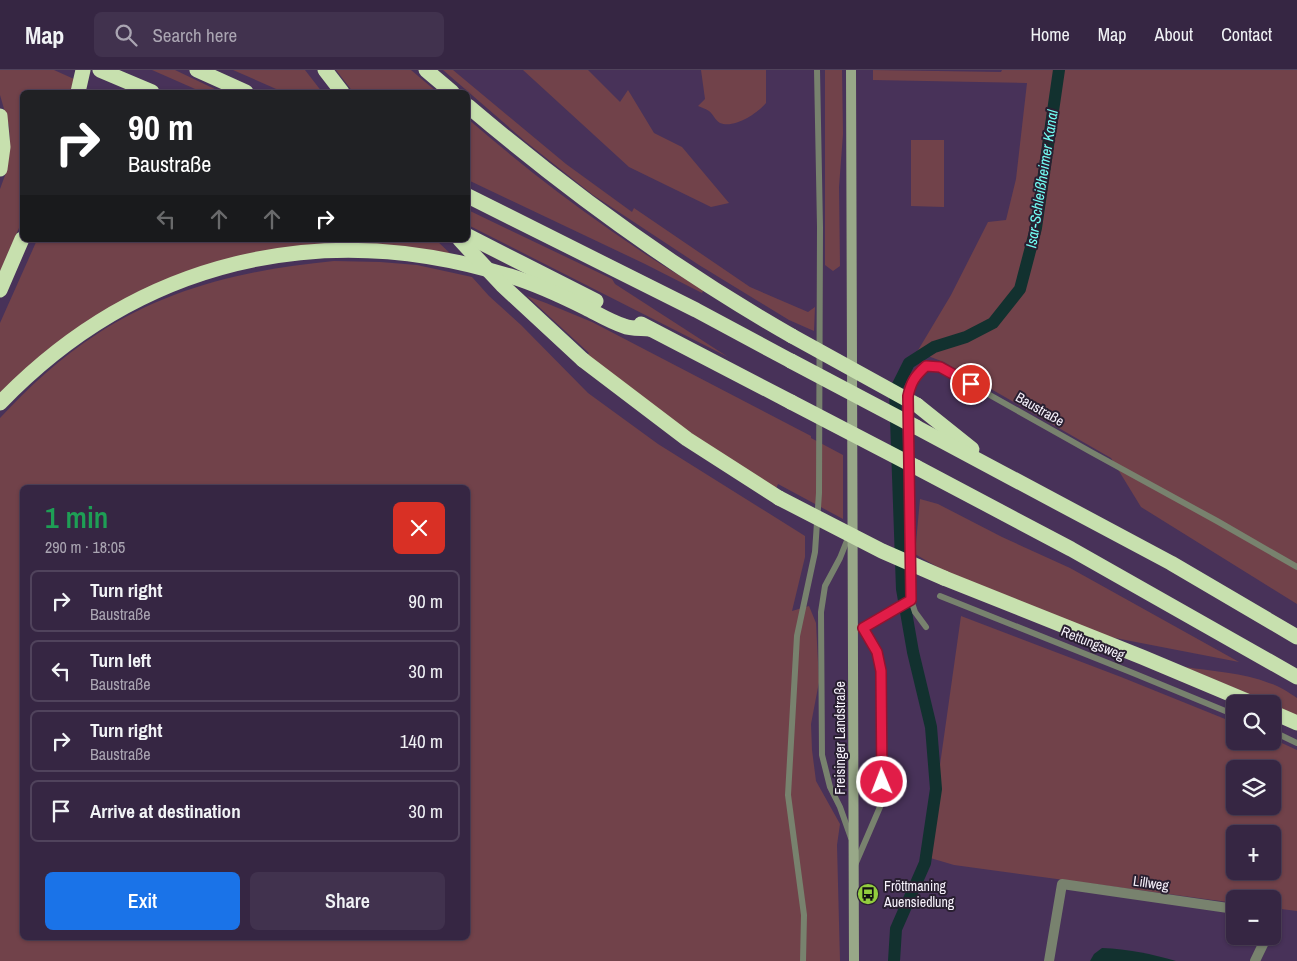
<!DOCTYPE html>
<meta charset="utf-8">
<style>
body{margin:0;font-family:"Archivo Narrow",sans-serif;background:#41324e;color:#f1f3f6;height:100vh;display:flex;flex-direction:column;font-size:19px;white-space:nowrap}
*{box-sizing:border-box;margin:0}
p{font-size:16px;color:#aaa5b2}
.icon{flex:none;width:28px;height:28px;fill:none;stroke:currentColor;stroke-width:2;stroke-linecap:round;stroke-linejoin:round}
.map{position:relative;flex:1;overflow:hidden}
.side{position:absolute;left:20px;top:415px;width:450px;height:455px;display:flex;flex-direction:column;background:#362643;border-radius:8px;box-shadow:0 1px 4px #0004,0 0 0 1px #50435c}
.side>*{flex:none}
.guide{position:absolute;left:20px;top:20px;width:450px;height:152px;border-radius:8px;box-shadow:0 1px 4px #0004,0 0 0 1px #50435c;background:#202124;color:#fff;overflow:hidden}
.buttons{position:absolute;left:1226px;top:625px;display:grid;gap:10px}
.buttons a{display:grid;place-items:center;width:55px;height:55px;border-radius:8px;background:#362643;box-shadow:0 1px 4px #0004,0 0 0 1px #50435c;font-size:25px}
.pin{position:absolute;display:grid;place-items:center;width:42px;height:42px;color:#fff;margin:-21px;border:2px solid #fff;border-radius:50%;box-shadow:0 1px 5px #0007}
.me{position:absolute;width:55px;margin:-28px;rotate:359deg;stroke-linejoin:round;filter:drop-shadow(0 0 4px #0008)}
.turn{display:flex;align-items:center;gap:18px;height:105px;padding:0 25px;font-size:22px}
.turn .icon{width:65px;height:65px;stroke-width:2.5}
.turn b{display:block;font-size:35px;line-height:42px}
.lanes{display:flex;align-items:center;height:48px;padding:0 25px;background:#0003;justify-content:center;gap:25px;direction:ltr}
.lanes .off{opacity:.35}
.round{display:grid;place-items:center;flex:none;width:52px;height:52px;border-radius:8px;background:#41324e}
.headline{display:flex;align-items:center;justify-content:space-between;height:85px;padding:0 25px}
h1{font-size:30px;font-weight:600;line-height:38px;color:#1e9e55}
.primary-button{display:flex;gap:10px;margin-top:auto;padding:10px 25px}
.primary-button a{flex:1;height:58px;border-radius:8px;background:#1a73e8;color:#fff;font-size:20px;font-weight:600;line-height:58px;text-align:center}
.primary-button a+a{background:#41324e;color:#f1f3f6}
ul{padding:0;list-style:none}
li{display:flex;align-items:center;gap:15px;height:62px;margin:0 10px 8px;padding:0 15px;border:2px solid #50435c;border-radius:8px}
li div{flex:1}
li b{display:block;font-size:19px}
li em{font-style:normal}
header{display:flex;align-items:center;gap:30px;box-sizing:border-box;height:70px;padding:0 25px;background:#362643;border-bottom:1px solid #50435c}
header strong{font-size:24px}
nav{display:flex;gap:28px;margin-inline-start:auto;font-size:18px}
.search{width:350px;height:45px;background:#41324e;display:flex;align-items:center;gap:12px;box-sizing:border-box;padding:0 18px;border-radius:8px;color:#aaa5b2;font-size:19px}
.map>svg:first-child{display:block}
.green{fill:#71424a;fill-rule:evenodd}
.water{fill:#12312f}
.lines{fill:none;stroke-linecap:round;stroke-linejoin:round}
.canal{stroke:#12312f;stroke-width:12}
.service{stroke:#78826e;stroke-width:6}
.minor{stroke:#78826e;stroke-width:10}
.secondary{stroke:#98a888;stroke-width:10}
.motorway{stroke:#c7e0ae;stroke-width:15}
.motorway-bridge{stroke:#c7e0ae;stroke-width:15}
.route-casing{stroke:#92132f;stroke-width:12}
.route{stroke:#e11d48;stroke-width:9}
.labels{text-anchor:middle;stroke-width:4;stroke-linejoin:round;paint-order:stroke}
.street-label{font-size:14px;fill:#f7f2fc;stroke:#291f31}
.poi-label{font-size:14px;fill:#f7f2fc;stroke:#291f31;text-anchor:start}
.water-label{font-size:15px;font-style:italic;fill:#73fef5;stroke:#291f31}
</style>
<header>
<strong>Map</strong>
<div class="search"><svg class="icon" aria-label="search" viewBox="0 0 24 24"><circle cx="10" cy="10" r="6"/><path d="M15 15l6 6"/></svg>Search here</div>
<nav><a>Home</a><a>Map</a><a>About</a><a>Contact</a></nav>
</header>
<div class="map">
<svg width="1297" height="891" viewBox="0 0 1297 891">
<rect width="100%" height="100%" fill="#483259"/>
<g class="green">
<polygon points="0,0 54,0 74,9 70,22 22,22 22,151 0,202 0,119 7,100 10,71 9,56 0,25"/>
<polygon points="152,0 175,0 221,22 202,22"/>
<polygon points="233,0 305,0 322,22 283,22"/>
<polygon points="336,0 411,0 437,22 353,22"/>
<polygon points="443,0 453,0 566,94 632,142 634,138 750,217 808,242 815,237 814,261 789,250 699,195 593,125 526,72"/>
<polygon points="523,0 588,0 620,32 628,20 654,63 682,77 729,133 711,137 629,97"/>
<path d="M 701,0 L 766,0 L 766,33 C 758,43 734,59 720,53 C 715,50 713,44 709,41 C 706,39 701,37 698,36 L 705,29 Z"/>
<polygon points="825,0 842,0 843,64 839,117 840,196 833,201 825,195"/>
<polygon points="873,0 1001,2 1002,0 1297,0 1297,534 1141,437 1111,388 944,292 917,282 951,225 988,152 1006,150 1016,109 1027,13 873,10"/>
<path d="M 468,49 C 513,88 560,125 610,160 C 640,181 671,202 704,219 L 702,223 L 645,194 L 468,110 Z"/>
<polygon points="911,70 944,70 944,137 911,136"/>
<polygon points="468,140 612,209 615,214 728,287 468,155"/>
<polygon points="37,170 436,170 454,187 370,176 174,209 0,326 0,253"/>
<path d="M 334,191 L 380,192 L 417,195 L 472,207 L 489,226 L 521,255 L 588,323 L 658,374 L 805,466 L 805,487 L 792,541 L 809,536 L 816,553 L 819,612 L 811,654 L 812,680 L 816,711 L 840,754 L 837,775 L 840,891 L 0,891 L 0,348 C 29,317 61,287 97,264 C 169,217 250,199 334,191 ZM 22,418 L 468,418 L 468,868 L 22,868 Z"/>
<polygon points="527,226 546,233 592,252 811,366 811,368 843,385 843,449 778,414 776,419 701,371 587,286 589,283"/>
<polygon points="920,429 938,434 1002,467 1070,498 1239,592 1110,567 946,502 915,484"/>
<path d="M 961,546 L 1121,607 L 1235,653 L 1235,671 L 1272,671 L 1273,669 L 1297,680 L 1297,841 L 1273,838 L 1272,829 L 1235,829 L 1235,833 L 954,795 L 927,787 ZM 1235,699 L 1272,699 L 1272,736 L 1235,736 ZM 1235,764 L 1272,764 L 1272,801 L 1235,801 Z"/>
<path d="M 1185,597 C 1211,601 1244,603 1269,613 C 1279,616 1288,622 1297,628 L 1297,646 L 1272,634 Z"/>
</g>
<path class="water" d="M 1102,878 C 1128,879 1152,884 1176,891 L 1090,891 L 1094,884 Z"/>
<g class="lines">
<polyline class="canal" points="894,891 896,859 925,793 936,719 931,657 913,582 902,519 895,321 909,293 934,277 966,267 993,253 1020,219 1036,158 1059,0"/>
<g class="service">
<polyline points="850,463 840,488 825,516 821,542 822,685 830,717 840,737 851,768"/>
<polyline points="940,526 1133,603 1235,645"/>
<polyline points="911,530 915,542 926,557"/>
<path d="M 863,558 L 911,530 L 908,326 C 911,312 915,306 926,296 L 940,297 L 1091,382 L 1217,451 L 1297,497"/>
<polyline points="1272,661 1297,673"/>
<polyline points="855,795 883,730 881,601 877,582 863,558"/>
<polyline points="803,891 804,845 788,725 797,566 815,482 819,423 820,157 817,0"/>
</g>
<g class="minor">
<polyline points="1049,891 1062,814 1235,839"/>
<polyline points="1255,891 1267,866"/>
</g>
<polyline class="secondary" points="851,0 854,891"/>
<g class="motorway">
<polyline points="100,0 152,22"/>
<polyline points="197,0 246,22"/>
<polyline points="325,0 342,22"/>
<polyline points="426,0 452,22"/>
<polyline points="78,22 83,0"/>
<path d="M 468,36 C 568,121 676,200 792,266"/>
<polyline points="0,46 3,77 0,99"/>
<polyline points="468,126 696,240 791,291"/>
<polyline points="468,166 596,231"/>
<polyline points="0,220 22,169"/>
<polyline points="641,254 791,332"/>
<polyline points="583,290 687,369 779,428"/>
<path d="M 0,333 C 138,190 321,147 510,206 C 536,214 562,226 586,238 C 598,244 611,252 624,256 C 631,259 642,258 650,259"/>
<polyline points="917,335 972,379"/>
<polyline points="916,357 1171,493 1297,567"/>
<polyline points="916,397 1071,479 1297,607"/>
<polyline points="944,508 1142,587 1254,634"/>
<polyline points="1272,642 1297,653"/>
</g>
<g class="motorway-bridge">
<polyline points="460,170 502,215 583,290"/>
<polyline points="792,266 917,335"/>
<polyline points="791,291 916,357"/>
<polyline points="791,332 916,397"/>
<polyline points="779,428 882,481 944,508"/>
</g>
</g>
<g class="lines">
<g class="route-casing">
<path id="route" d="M 882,712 L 881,601 L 877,582 L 863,558 L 911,530 L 908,326 C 911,312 915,306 926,296 L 940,297 L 971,314"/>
</g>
<use href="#route" class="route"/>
</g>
<defs>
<g id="bus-disc" transform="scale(1.125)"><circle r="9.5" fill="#92cd3e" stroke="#291f31"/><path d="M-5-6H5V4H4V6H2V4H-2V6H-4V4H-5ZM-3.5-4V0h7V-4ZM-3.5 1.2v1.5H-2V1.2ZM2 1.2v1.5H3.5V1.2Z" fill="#111"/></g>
</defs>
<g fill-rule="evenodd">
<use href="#bus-disc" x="868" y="824"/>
</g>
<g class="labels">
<g class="street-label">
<text transform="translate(1040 339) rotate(30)" y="5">Baustraße</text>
<text transform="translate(1093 573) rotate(22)" y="5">Rettungsweg</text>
<text transform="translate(840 668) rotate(-90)" y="5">Freisinger Landstraße</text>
<text transform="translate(1151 813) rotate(8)" y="5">Lillweg</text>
</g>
<g class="poi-label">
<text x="884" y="821">Fröttmaning<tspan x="884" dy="16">Auensiedlung</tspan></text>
</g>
<g class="water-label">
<text transform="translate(1042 109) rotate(-81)" y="5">Isar-Schleißheimer Kanal</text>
</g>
</g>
</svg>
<div class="buttons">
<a><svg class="icon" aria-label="search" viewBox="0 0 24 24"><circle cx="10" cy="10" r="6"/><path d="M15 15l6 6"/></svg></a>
<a><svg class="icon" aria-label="layers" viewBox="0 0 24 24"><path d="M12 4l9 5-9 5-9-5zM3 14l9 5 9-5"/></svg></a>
<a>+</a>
<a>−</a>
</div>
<div class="pin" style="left:971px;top:314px;background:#d93025"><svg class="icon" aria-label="arrive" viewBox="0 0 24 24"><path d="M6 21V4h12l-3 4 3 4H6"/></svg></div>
<svg class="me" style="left:882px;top:712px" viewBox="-20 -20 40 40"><circle r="17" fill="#e11d48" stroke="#fff" stroke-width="3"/><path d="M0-11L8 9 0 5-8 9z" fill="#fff"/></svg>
<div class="guide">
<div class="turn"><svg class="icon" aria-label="right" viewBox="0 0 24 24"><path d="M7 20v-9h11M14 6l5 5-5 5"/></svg><div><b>90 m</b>Baustraße</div></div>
<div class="lanes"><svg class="icon off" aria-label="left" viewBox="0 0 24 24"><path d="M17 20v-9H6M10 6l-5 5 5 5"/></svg><svg class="icon off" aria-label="ahead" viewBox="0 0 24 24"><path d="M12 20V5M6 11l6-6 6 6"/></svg><svg class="icon off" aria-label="ahead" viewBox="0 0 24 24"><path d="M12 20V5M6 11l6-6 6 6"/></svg><svg class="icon" aria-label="right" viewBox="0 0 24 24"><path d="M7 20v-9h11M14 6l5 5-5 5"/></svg></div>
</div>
<section class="side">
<div class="headline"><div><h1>1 min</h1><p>290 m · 18:05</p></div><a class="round" style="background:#d93025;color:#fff"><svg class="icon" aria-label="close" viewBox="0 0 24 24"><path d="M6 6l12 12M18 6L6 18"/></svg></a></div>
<ul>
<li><svg class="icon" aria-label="right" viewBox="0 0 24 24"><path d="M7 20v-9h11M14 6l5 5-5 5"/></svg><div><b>Turn right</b><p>Baustraße</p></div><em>90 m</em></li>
<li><svg class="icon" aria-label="left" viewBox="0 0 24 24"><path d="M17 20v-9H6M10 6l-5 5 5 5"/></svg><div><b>Turn left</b><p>Baustraße</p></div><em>30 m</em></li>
<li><svg class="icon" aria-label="right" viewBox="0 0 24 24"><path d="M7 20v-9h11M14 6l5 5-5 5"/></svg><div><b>Turn right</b><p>Baustraße</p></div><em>140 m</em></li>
<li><svg class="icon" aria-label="arrive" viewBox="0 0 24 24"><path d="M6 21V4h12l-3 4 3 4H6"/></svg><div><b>Arrive at destination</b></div><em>30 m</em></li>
</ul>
<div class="primary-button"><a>Exit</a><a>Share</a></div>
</section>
</div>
